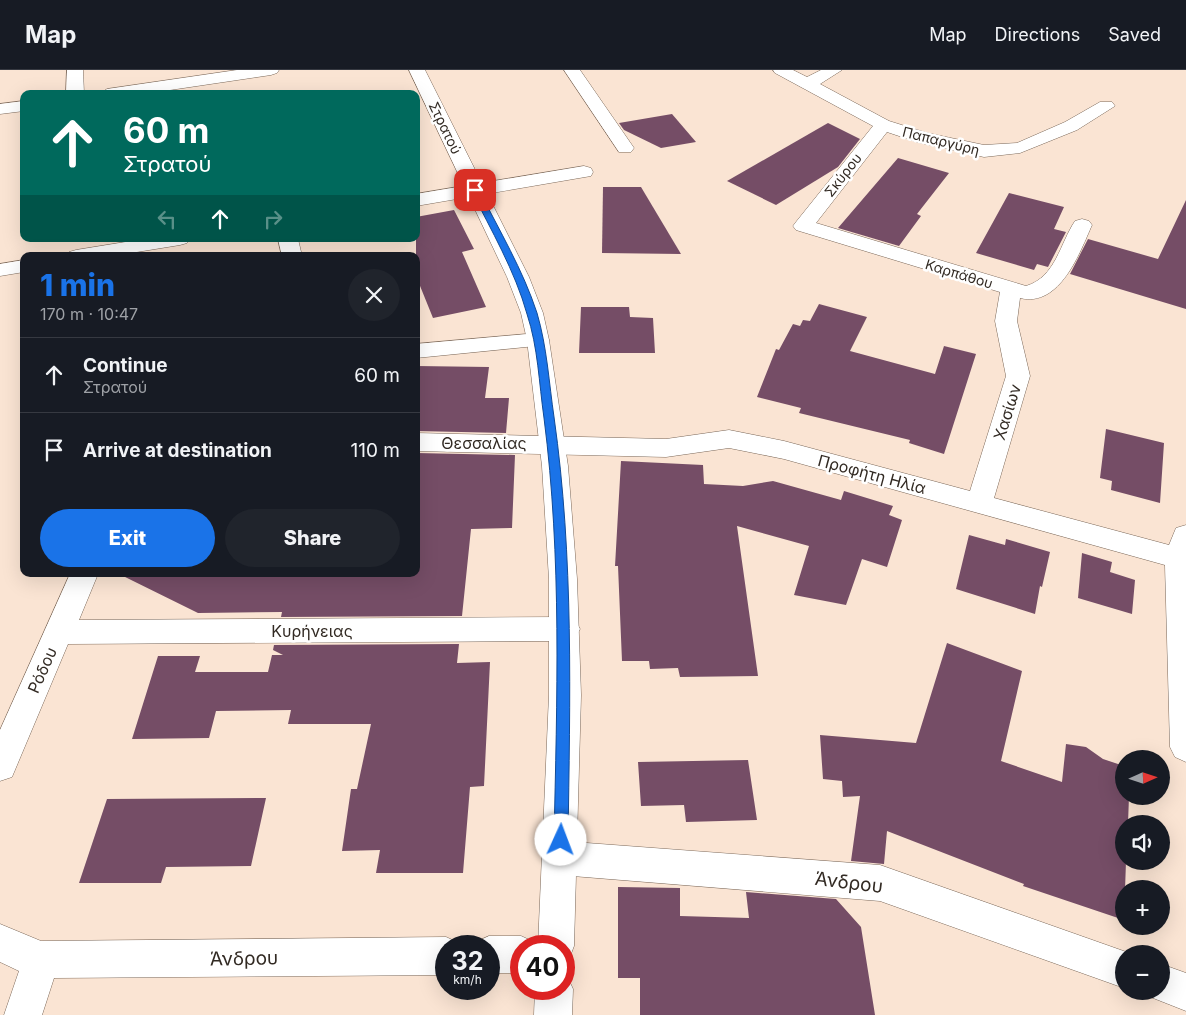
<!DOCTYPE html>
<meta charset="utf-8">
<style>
body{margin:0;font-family:Inter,sans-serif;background:#20242c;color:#f1f3f6;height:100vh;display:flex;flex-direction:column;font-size:19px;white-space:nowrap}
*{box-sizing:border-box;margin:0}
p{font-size:16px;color:#9ea1a6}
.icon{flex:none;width:28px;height:28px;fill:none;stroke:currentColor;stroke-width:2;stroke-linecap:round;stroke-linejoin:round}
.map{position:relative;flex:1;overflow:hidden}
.sheet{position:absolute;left:20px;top:182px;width:400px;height:325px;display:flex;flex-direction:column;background:#171b24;border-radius:10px;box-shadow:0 5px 20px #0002}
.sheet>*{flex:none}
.banner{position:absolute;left:20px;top:20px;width:400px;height:152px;border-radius:10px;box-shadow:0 5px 20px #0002;background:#00695c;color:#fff;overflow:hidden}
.needle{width:32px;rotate:87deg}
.controls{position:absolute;left:1115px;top:680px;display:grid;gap:10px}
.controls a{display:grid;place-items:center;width:55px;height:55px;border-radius:50%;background:#171b24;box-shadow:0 5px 20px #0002;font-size:25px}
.speed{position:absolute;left:435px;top:865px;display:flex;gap:10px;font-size:25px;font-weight:700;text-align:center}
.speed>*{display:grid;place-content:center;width:65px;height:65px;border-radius:50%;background:#171b24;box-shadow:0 5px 20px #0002;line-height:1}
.speed small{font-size:12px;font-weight:400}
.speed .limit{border:8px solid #d22;background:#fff;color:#111}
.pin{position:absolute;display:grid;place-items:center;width:42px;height:42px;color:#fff;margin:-21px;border-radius:10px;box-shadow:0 2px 8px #0006}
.me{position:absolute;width:55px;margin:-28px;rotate:2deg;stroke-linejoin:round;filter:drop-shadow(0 0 4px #0008)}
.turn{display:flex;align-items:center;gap:18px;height:105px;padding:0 20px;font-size:22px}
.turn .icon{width:65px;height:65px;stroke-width:2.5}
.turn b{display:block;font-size:35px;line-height:42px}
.lanes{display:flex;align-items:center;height:48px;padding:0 20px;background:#0003;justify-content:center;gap:25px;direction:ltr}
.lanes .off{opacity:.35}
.round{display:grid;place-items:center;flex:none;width:52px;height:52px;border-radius:26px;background:#20242c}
.head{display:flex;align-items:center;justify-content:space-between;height:85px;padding:0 20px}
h1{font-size:30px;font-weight:800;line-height:38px;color:#1a73e8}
.action{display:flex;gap:10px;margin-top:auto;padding:10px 20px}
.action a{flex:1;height:58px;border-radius:30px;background:#1a73e8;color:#fff;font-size:20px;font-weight:800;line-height:58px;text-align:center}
.action a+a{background:#20242c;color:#f1f3f6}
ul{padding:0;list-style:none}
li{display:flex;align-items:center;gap:15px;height:75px;padding:0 20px;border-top:1px solid #363941}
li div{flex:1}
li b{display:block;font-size:19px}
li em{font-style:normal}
header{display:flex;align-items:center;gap:30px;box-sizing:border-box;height:70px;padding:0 25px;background:#171b24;border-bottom:1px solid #363941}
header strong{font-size:24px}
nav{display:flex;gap:28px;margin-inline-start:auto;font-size:18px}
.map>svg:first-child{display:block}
.building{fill:#754d66}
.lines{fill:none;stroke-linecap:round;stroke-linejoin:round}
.street-casing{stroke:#7b6859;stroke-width:1}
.secondary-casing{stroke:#7b6859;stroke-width:1}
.street{fill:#fff;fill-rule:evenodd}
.secondary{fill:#fff;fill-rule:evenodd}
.route{fill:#1a73e8;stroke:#114b97}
.labels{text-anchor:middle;stroke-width:5;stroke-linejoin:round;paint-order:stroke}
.far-street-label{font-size:14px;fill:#322a23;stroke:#fff}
.street-label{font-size:16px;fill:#322a23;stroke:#fff}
.near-street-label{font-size:19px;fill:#322a23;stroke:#fff}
</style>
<header>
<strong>Map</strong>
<nav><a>Map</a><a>Directions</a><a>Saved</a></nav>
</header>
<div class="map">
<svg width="1186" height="945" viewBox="0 0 1186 945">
<rect width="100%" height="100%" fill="#fae4d3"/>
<g class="building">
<polygon points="672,44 696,72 661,78 624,60 619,53"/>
<polygon points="828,53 860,69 838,97 776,135 727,111"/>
<polygon points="898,88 949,103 917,144 921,146 899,176 838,158"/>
<polygon points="603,117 641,117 681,184 602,183"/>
<polygon points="1009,123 1064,137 1054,159 1066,162 1048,197 1037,194 1034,200 976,183"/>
<polygon points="1186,130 1186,239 1070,204 1088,169 1158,189"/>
<polygon points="454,140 474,179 462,182 486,237 433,248 416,206 416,147"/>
<polygon points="819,234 867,247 850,281 935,304 944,276 976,284 944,384 909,373 910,370 799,343 801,338 757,327 776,279 779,280 793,254 800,256 803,250 810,251"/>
<polygon points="581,237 629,237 630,247 653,248 655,283 579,283"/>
<polygon points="416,296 489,297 485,328 509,328 506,363 416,361"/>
<polygon points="1106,359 1164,373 1160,433 1111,420 1112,411 1100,408"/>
<polygon points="416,383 515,385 512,458 471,459 462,546 281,547 282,542 198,543 119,504 416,504"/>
<polygon points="621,391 703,395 704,414 743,416 773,411 841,430 844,421 893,436 889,445 902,450 887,497 862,489 846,535 794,525 809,476 737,456 758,606 680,607 678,598 650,599 649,591 622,591 618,496 615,496"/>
<polygon points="969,465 1005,475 1006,469 1050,482 1042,517 1040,516 1035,544 956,519"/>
<polygon points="1082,483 1112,492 1110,502 1135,510 1132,544 1078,528"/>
<polygon points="947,573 1022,601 1001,691 1062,712 1066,674 1086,677 1103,689 1124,696 1124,726 1129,726 1128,754 1124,754 1124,791 1126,791 1124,850 1023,816 1024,814 887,761 884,794 851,791 860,726 843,727 842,711 823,709 820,665 916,673"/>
<polygon points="459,574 457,593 490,592 484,716 470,717 463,803 376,803 380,780 342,781 351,719 357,719 371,654 288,654 291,640 216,641 209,668 132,669 158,586 200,586 195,602 268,602 272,585 283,585 273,580 274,575"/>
<polygon points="748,690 757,750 686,752 684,735 641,736 638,692"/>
<polygon points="266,728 251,796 166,797 161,813 79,813 107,729"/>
<polygon points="618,817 680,818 680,846 749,848 746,822 836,829 861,857 875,945 640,945 640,908 618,908"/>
</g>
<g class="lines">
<g class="street-casing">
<g id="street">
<polygon points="67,0 83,0 84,24 66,24"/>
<polygon points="237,0 279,0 277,3 271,5 143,24 99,24 107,19"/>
<polygon points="564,0 580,0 634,78 631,82 619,82"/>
<path d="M 773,0 L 793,0 L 807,7 L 821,0 L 842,0 L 820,14 L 889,51 L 927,63 L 984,75 L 1017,73 L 1065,52 L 1100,32 L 1112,32 L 1115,36 L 1077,60 L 1020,83 L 984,87 L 917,72 L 887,62 L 816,153 L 1026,216 C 1056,207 1060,173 1075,151 L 1082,149 L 1089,151 L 1092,155 C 1080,182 1060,238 1020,228 L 1017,251 L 1030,306 L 994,428 L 1169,475 L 1176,458 L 1186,455 L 1186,692 L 1175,687 L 1170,677 L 1165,495 L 784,389 L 729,378 L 666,387 L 416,381 L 416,363 L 666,369 L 729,360 L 784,371 L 970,421 L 1006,306 L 995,251 L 1000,222 L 796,160 L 793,156 L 796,152 L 873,56 L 775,3 Z"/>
<polygon points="24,31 24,41 0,44 0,34"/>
<polygon points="584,96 591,98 593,102 591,106 416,136 416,124"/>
<polygon points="144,169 190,169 187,173 180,175 112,186 66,186 69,182 76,180"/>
<polygon points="278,169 298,169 302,186 282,186"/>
<polygon points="24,190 24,202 0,206 0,194"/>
<polygon points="538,263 546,265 549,270 546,275 416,288 416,274"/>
<polygon points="70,504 98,504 79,550 565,547 575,550 580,559 575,568 565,571 68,574 12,707 0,711 0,660"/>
<polygon points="560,771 880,795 1132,884 1124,884 1124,918 880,831 560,805 548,800 543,788 548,776"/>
<polygon points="0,854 41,871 446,867 459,873 461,876 446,876 446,905 54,908 42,945 4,945 19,901 0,892"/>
<polygon points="489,866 521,866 534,872 536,876 521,876 521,903 489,903 489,876 474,876 476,872"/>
<polygon points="1161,894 1186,903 1186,941 1148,926 1146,921 1161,921"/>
</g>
</g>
<g class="secondary-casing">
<g id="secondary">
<polygon points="409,0 425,0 529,207 543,243 549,270 568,396 577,509 581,625 574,876 569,889 564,891 564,876 538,876 549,625 549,509 542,396 527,270 521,243 507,207"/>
<polygon points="564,904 567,906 573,919 572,945 534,945 535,919 564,919"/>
</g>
</g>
<use href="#street" class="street"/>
<use href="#secondary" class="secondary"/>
</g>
<path class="route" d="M 475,117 L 479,120 C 499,160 523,200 537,243 C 547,277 549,313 554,347 C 574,488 570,629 568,770 L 566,775 L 561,777 L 556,775 L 554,770 C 557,629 562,488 544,348 C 539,313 538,277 527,244 C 515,201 491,160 471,120 Z"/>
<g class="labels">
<g class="far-street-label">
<text transform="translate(445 58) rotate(64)" y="5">Στρατού</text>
<text transform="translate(941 71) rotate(14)" y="5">Παπαργύρη</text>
<text transform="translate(843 105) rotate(-52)" y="5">Σκύρου</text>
<text transform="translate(959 204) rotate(17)" y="5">Καρπάθου</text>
</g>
<g class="street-label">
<text transform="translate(1007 342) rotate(-73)" y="6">Χασίων</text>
<text x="484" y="379">Θεσσαλίας</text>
<text transform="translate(872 404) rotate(15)" y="6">Προφήτη Ηλία</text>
<text x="312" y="567">Κυρήνειας</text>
<text transform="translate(42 600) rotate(-66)" y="6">Ρόδου</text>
</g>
<g class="near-street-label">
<text transform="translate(849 812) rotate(7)" y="7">Άνδρου</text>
<text transform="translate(244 888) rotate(-1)" y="7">Άνδρου</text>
</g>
</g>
</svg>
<div class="controls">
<a><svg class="needle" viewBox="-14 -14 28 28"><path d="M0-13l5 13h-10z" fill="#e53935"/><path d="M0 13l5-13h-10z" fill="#9ea1a6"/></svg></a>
<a><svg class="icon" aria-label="sound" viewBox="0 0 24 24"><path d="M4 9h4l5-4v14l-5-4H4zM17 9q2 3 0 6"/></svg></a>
<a>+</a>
<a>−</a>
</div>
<div class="speed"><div>32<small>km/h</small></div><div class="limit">40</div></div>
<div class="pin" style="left:475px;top:120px;background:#d93025"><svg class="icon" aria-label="arrive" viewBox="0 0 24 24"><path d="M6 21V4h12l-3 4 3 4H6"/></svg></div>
<svg class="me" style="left:561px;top:770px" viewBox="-20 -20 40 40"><circle r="19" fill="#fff"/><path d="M0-13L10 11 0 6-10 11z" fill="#1a73e8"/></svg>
<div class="banner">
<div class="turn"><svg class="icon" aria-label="ahead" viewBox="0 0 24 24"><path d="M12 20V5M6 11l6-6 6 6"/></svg><div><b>60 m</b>Στρατού</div></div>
<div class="lanes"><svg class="icon off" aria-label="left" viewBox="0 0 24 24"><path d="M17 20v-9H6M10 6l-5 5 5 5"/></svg><svg class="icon" aria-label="ahead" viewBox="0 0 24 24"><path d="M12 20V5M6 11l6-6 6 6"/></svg><svg class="icon off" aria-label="right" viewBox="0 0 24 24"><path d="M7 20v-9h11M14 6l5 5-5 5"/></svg></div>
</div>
<section class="sheet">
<div class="head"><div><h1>1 min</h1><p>170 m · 10:47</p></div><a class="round"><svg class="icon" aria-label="close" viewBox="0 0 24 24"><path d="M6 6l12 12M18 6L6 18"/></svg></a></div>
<ul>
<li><svg class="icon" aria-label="ahead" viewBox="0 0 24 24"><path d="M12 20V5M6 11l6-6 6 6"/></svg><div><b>Continue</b><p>Στρατού</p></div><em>60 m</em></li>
<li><svg class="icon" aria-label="arrive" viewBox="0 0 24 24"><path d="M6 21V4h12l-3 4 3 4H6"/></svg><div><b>Arrive at destination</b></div><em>110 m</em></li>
</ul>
<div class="action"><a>Exit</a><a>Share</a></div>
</section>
</div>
